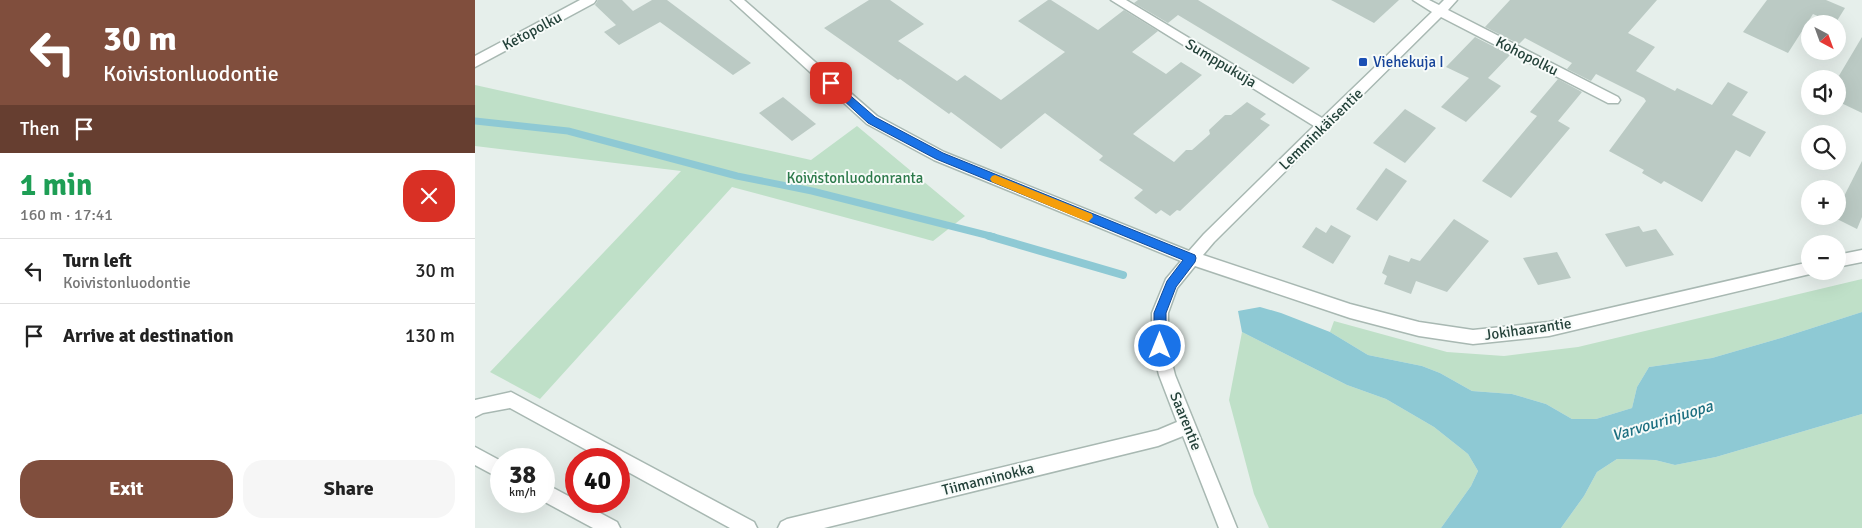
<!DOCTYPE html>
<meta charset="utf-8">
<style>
body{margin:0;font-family:Signika,sans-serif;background:#f6f6f6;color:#222;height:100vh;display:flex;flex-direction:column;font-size:19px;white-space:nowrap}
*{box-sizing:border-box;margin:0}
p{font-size:16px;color:#767676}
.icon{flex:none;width:28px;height:28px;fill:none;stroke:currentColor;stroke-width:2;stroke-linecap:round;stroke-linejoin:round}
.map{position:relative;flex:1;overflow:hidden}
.panel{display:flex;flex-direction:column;background:#fff;width:475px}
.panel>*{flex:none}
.guide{background:#804e3d;color:#fff;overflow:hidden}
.needle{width:32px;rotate:139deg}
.fabs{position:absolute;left:1326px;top:15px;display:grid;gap:10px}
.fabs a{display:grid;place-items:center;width:45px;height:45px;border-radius:50%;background:#fff;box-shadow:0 5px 20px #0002;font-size:25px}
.speed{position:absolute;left:15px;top:448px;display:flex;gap:10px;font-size:25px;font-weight:700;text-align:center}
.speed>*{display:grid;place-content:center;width:65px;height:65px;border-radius:50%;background:#fff;box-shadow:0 5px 20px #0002;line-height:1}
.speed small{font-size:12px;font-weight:400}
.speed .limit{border:8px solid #d22;background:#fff;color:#111}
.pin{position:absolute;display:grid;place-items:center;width:42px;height:42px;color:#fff;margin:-21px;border-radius:10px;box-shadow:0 2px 8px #0006}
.me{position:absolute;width:55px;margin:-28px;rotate:0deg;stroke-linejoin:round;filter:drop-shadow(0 0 4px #0008)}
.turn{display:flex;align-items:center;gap:18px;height:105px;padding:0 20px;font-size:22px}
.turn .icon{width:65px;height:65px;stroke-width:2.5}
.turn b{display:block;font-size:35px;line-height:42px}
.then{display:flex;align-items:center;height:48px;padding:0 20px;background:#0003;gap:10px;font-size:19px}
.round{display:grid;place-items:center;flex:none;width:52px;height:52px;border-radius:20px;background:#f6f6f6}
.overview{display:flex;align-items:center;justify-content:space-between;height:85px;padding:0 20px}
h1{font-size:30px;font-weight:700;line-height:38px;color:#1e9e55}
.button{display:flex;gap:10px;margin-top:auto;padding:10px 20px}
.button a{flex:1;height:58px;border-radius:20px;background:#804e3d;color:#fff;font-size:20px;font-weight:700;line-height:58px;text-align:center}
.button a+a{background:#f6f6f6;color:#222}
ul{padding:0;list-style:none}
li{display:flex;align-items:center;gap:15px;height:65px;padding:0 20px;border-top:1px solid #e0e0e0}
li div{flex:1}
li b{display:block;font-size:19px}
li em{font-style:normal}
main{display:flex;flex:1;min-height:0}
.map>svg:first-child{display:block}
.green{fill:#bfe0c8}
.water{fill:#8ec9d4}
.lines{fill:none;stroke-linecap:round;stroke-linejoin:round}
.stream-far1{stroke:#8ec9d4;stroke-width:7}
.stream{stroke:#8ec9d4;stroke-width:8}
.building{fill:#bbcac4}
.minor-casing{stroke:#a8b8b2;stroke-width:3}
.minor{fill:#fff;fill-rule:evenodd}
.route{fill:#1a73e8;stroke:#114b97}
.slow{fill:#f59e0b}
.transit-dot{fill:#1a4fb4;stroke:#f7fbf9;stroke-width:2}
.labels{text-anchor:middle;stroke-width:4;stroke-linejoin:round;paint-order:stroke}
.street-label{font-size:15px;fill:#24423a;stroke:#f7fbf9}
.transit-label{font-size:15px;fill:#164399;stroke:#f7fbf9;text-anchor:start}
.park-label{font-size:15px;fill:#2d7a4b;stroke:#f7fbf9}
.water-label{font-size:16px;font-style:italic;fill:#1c6f80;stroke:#f7fbf9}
</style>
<main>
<section class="panel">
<div class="guide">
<div class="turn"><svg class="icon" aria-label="left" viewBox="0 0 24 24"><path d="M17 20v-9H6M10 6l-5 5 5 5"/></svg><div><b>30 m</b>Koivistonluodontie</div></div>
<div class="then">Then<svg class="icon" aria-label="arrive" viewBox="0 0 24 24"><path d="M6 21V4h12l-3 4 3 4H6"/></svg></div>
</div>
<div class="overview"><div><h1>1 min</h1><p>160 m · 17:41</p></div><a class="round" style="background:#d93025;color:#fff"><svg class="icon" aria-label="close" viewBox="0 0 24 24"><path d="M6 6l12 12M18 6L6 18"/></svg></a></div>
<ul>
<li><svg class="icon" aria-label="left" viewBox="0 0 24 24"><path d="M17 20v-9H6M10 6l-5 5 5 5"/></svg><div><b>Turn left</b><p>Koivistonluodontie</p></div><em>30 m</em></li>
<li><svg class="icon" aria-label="arrive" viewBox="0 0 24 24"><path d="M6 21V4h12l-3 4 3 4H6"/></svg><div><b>Arrive at destination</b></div><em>130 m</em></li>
</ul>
<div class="button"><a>Exit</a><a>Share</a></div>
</section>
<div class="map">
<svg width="1387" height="528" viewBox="0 0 1387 528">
<rect width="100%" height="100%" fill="#e6efeb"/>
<g class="green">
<polygon points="0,85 336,160 382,126 490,216 458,241 257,187 65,399 15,372 206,171 0,146"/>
<polygon points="1387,279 1387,312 1306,338 1237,358 1174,367 1162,387 1157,408 1121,419 1097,419 1071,404 1037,394 997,391 965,373 947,366 893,355 855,332 859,321 972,352 1029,356 1103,347"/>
<polygon points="767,332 872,385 911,399 959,427 993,454 1003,471 996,486 966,528 794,528 779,494 754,400"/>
<polygon points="1387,414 1387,528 1086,528 1109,496 1122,472 1142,459 1180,460 1200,465 1241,457"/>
</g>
<polygon class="water" points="785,307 806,313 855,332 893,355 947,366 965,373 997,391 1037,394 1071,404 1097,419 1121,419 1157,408 1162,387 1174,367 1237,358 1306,338 1387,312 1387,414 1241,457 1200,465 1180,460 1142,459 1122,472 1109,496 1086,528 966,528 996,486 1003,471 993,454 959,427 911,399 872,385 767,332 763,311"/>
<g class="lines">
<polyline class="stream-far1" points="0,121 93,131 262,176 337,191 519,237"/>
<polyline class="stream" points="514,236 648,275"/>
</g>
<g class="building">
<polygon points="123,0 147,0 158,11 177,0 192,0 276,63 258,75 185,22 144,45 129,32 141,25 120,5"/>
<polygon points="394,0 415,0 449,24 423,41 482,81 490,75 526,100 590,52 543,21 573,0 576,0 623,30 649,10 683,31 657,52 691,74 706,62 727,75 658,134 699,162 711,150 717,150 735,134 734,130 750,115 756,115 772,102 791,114 785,119 795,125 705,211 702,210 695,216 686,210 681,214 659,198 668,190 624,160 628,156 570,113 526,149 476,112 474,114 425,79 423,80 349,28"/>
<polygon points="663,0 723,0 835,68 818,84 703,15 693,23 659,3"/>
<polygon points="856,0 924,0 899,23"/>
<polygon points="1035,0 1182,0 1153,33 1180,47 1161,71 1200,91 1202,88 1237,105 1253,82 1273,92 1257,115 1291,132 1275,157 1261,150 1227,202 1189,181 1186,184 1167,173 1169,170 1134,151 1171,101 1169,98 1121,74 1116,81 1092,69 1097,63 1050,38 1044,44 1010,27"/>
<polygon points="1292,0 1351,0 1370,8 1360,24 1338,14 1313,53 1268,32"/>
<polygon points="1000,37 1035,55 1013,78 1026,86 991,122 966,107 994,78 971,67"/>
<polygon points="1387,37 1387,113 1362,101 1362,79"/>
<polygon points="1083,79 1107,92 1083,121 1095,128 1036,198 1007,181 1062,116 1055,112"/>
<polygon points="308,97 341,124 317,141 284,113"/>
<polygon points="930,109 961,128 930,163 898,143"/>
<polygon points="1387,161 1387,217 1382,229 1362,219 1362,210"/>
<polygon points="911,168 932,181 902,221 881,209"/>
<polygon points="979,219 1014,241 972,292 941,281 936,294 909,284 912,276 907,273 914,255 934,262 936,258 945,261"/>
<polygon points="856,225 876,236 858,264 827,247 841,227 851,233"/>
<polygon points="1164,226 1168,232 1181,229 1199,255 1151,267 1130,234"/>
<polygon points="1082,252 1096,278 1063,285 1048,258"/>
</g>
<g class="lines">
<g class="minor-casing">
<g id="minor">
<polygon points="105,0 121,0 119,3 0,67 0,56"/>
<polygon points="256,0 269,0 402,116 469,152 714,251 729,234 839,126 636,0 651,0 847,118 957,12 938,0 954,0 964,5 969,0 982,0 973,10 1143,97 1145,100 1143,103 1133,103 966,17 739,242 728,255 875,304 944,322 998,330 1074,322 1335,262 1335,271 1341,271 1335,274 1074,336 998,344 944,336 875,318 720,266 702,288 693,313 693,347 700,375 762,528 744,528 708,436 683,446 349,528 303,528 306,522 312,519 683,430 702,422 684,375 677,347 677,313 691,279 706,261 459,160 392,124"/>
<polygon points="1387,250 1387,262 1362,267 1362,255"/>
<polygon points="36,392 279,522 282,528 255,528 144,467 144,459 128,459 35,408 8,413 0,417 0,400"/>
<polygon points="0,447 26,461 26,479 0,465"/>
<polygon points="69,483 142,522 145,528 118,528 68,501"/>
</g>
</g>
<use href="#minor" class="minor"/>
</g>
<polygon class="route" points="356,79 400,117 468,153 720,255 721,258 720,262 701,287 691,313 691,346 690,350 685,352 681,350 679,346 679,313 692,281 708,260 461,159 393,123 352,85 352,80"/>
<polygon class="slow" points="520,175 617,214 618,217 613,222 517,182 515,179 517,176"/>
<rect class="transit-dot" x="883" y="57" width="10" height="10" rx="2.5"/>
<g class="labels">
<g class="street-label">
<text transform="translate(57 31) rotate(-28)" y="5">Ketopolku</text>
<text transform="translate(1052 56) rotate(27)" y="5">Kohopolku</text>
<text transform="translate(746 63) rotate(31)" y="5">Sumppukuja</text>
<text transform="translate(846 129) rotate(-44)" y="5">Lemminkäisentie</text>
<text transform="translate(1053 329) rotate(-8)" y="5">Jokihaarantie</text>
<text transform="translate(711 421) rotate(68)" y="5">Saarentie</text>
<text transform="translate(513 479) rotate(-14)" y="5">Tiimanninokka</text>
</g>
<g class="transit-label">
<text x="898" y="67">Viehekuja I</text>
</g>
<g class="park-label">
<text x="380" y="183">Koivistonluodonranta</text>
</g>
<g class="water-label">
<text transform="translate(1187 420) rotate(-17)" y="6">Varvourinjuopa</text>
</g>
</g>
</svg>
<div class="fabs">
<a><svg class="needle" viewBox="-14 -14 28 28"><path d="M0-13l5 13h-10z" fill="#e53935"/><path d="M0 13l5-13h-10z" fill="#767676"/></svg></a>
<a><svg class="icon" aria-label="sound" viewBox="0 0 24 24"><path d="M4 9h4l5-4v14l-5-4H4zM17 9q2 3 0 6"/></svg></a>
<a><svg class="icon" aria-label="search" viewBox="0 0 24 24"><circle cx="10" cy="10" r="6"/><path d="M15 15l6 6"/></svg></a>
<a>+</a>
<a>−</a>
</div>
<div class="speed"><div>38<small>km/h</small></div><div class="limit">40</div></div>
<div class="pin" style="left:356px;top:83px;background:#d93025"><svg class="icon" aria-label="arrive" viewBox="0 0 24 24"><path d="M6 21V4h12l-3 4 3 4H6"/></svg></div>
<svg class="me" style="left:685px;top:346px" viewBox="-20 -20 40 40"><circle r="17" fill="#1a73e8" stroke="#fff" stroke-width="3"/><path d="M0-11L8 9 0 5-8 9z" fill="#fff"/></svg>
</div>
</main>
